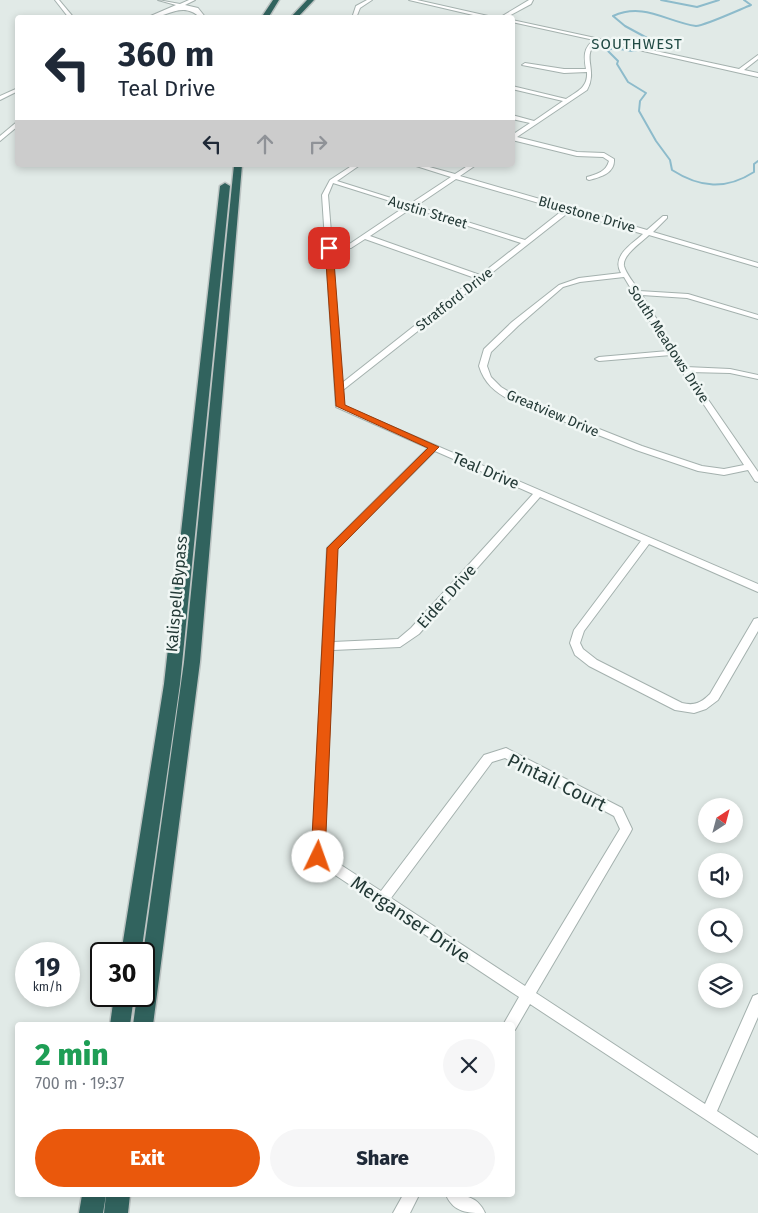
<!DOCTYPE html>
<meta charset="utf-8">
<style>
body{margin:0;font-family:"Fira Sans",sans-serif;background:#f6f6f7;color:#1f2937;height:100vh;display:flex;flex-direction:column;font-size:19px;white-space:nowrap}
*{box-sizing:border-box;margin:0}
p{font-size:16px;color:#747a83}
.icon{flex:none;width:28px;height:28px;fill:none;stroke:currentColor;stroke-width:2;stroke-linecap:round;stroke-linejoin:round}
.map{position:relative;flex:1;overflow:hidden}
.sheet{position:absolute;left:15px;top:1022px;width:500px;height:175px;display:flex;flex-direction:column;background:#fff;border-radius:5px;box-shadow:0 2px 8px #0003}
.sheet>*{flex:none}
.top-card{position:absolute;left:15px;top:15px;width:500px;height:152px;border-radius:5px;box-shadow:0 2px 8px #0003;background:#fff;color:#1f2937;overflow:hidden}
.needle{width:32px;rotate:36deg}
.buttons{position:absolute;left:698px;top:798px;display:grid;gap:10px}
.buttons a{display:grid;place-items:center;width:45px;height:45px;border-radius:50%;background:#fff;box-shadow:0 2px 8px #0003;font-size:25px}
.speed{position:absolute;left:15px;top:942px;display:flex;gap:10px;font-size:25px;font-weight:700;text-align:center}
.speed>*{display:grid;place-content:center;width:65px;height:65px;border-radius:50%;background:#fff;box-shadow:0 2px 8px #0003;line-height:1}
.speed small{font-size:12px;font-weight:400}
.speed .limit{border:2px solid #111;border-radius:8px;background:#fff;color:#111}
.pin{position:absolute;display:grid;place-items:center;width:42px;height:42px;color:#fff;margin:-21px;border-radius:10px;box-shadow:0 2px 8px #0006}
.me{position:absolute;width:55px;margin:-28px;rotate:3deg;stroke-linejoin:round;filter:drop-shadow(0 0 4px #0008)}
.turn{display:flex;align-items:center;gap:18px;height:105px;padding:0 20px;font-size:22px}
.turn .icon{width:65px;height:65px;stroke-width:2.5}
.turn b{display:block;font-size:35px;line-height:42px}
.lanes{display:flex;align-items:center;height:48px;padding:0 20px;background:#0003;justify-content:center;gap:25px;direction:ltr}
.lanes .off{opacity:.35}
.round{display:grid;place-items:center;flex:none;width:52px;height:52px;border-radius:26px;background:#f6f6f7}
.headline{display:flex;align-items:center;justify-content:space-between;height:85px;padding:0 20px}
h1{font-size:30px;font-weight:800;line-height:38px;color:#1e9e55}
.button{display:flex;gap:10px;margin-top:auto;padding:10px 20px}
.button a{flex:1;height:58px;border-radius:30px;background:#ea580c;color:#fff;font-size:20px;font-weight:800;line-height:58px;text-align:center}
.button a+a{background:#f6f6f7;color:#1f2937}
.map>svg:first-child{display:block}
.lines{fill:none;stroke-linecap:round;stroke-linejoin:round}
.stream{stroke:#8dbbcb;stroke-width:2}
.minor-casing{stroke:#a4b1ae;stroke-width:2}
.highway-casing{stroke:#bdc4c3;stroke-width:3}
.minor{fill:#fff;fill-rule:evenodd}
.highway{fill:#31635e;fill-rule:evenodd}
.route{fill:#ea580c;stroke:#983908}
.labels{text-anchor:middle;stroke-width:5;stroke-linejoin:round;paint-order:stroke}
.far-street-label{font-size:14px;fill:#233936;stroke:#f1f7f5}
.far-neighbourhood-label{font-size:15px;letter-spacing:1px;fill:#204a44;stroke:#f1f7f5}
.street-label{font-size:16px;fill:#233936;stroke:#f1f7f5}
.near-street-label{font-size:19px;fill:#233936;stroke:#f1f7f5}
</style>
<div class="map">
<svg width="758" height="1213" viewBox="0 0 758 1213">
<rect width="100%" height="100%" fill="#e1eae7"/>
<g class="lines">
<g class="stream">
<polyline points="661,0 697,7 719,0"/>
<path d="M 744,0 L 751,5 C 741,9 704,26 696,26 C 667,22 644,2 613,16 L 625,26 L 649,39 L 651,47 L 632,51 L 614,48 L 607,50 L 618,61 L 617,64 L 628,82 L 646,93 L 640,101 L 639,111 L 656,141 L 670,160 L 672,170 C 700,188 726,190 754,172 L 754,164 L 758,161"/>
</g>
<g class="minor-casing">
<g id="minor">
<polygon points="55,0 59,0 74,18 69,18"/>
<path d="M 158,0 L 180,4 L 189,0 L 195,0 L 185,5 L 198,8 L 206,18 L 201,18 C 181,0 169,18 146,18 L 176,5 Z"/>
<polygon points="367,0 372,0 360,8 356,18 352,18 356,6"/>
<polygon points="409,0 417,0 497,18 486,18"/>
<polygon points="529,0 533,0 531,4 505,18 499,18"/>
<path d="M 512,20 L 739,69 L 758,55 L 758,59 L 744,70 L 758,73 L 758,77 L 599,41 C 579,55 599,69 587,90 L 517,137 L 577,152 L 604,153 L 614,159 C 615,173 601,177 589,180 L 587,179 L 587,177 C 597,174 606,172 609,161 L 603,157 L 577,156 L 512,140 L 512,135 L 530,123 L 512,119 L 512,115 L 534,121 L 563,101 L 512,89 L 512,86 L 566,99 C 578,91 588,87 587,72 L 564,73 L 522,65 L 525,63 L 564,69 L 586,69 C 584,57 583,48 594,40 L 512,22 Z"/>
<polygon points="18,88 18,91 0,100 0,96"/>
<polygon points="18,121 18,126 0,141 0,136"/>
<path d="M 353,165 L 360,165 L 337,181 L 410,204 L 451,177 L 413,165 L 422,165 L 455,174 L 469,165 L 476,165 L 460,176 L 647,230 L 663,216 L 667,216 L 667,218 L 653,232 L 758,263 L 758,267 L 649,235 C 642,242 622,255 624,266 C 626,274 635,284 639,291 L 688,294 L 758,315 L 758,319 L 687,298 L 642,295 L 686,367 L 730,369 L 758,375 L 758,379 L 730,373 L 689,372 L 758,472 L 758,482 L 755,481 L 748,470 L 724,475 L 698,471 L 636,450 L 510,400 C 495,392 484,383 479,366 L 484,349 L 512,322 L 559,285 L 579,278 L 621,273 C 611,256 632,244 643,234 L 569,212 L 343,390 L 344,406 L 758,584 L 758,592 L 649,544 L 584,631 L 580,643 L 583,649 L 597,660 L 682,703 C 694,706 701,703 710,694 L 754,619 L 758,618 L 758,631 L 718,700 L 706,709 L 694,713 L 675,710 L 589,666 L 575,655 L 570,643 L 574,630 L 641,541 L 540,497 L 419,634 L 400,647 L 333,650 L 324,854 L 381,891 L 484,755 L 506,748 L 622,808 L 632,829 L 630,833 L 536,993 L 705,1104 L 753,996 L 758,994 L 758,1017 L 717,1111 L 758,1138 L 758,1154 L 530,1004 L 515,1030 L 512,1031 L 512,1025 L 503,1025 L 519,997 L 314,861 L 312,857 L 327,548 L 428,448 L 336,407 L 322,195 L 330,180 ZM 456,179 L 563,210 L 525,240 L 416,206 ZM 333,183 L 406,206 L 348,245 L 332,245 L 328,195 ZM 412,208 L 521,243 L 480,275 L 370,236 ZM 365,239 L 475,278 L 342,383 L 332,249 L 351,248 ZM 624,277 L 668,351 L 599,357 L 595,359 L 599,361 L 671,355 L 744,465 L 724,469 L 702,466 L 642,446 L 516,396 L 501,387 L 491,377 L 487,366 L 491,352 L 518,326 L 563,287 L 580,282 ZM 435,451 L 533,494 L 411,628 L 398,639 L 333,642 L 337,549 ZM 505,758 L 614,816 L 620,829 L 525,986 L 391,898 L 492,762 Z"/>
<polygon points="403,1195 419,1195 410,1213 393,1213"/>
<path d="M 446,1195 C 463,1195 477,1195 485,1213 C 468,1213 454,1213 446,1195 Z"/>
</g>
</g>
<g class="highway-casing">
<g id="highway">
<polygon points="273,0 279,0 268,18 261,18"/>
<polygon points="307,0 314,0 297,18 290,18"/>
<polygon points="234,165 242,165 200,662 153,1025 133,1025 137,996 144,996 143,954 184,662"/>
<polygon points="225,183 230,186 180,684 141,954 121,954 164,684 220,186"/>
<polygon points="114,996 134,996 130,1025 110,1025"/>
<polygon points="82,1195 106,1195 103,1213 79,1213"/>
<polygon points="106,1195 130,1195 128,1213 104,1213"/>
</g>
</g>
<use href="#minor" class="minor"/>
<use href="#highway" class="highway"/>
</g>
<polygon class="route" points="329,245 333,248 345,405 439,447 338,549 325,857 323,862 318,864 313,862 311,857 327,548 428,448 336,406 325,248"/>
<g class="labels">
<g class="far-street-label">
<text transform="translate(428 212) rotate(17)" y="5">Austin Street</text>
<text transform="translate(587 214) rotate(16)" y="5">Bluestone Drive</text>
<text transform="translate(454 299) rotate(-38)" y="5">Stratford Drive</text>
<text transform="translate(669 344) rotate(57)" y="5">South Meadows Drive</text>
<text transform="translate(553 413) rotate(23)" y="5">Greatview Drive</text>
</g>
<g class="far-neighbourhood-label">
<text x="637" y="49">SOUTHWEST</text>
</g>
<g class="street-label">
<text transform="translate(486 470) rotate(23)" y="6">Teal Drive</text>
<text transform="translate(176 594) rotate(-85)" y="6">Kalispell Bypass</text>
<text transform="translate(446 596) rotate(-48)" y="6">Eider Drive</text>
</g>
<g class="near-street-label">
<text transform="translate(557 782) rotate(26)" y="7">Pintail Court</text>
<text transform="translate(411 919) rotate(34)" y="7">Merganser Drive</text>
</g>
</g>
</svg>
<div class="buttons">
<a><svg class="needle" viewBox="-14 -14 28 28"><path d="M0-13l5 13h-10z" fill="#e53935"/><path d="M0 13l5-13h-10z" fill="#747a83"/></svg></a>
<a><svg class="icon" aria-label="sound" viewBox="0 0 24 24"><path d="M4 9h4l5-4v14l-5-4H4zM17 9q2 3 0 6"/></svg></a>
<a><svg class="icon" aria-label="search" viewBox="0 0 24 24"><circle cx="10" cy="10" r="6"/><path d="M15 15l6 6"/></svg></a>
<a><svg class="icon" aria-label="layers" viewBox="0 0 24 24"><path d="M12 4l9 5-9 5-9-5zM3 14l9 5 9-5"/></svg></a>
</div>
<div class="speed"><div>19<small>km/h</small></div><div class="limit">30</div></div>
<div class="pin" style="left:329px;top:248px;background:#d93025"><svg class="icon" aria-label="arrive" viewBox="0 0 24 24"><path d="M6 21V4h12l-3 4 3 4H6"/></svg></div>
<svg class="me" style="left:318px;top:857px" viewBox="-20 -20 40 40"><circle r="19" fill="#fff"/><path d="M0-13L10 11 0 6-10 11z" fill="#ea580c"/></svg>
<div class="top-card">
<div class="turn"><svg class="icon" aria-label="left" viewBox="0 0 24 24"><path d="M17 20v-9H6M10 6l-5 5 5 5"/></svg><div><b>360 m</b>Teal Drive</div></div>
<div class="lanes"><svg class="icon" aria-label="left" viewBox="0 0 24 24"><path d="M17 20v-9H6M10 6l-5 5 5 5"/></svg><svg class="icon off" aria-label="ahead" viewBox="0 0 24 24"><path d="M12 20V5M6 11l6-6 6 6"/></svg><svg class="icon off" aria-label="right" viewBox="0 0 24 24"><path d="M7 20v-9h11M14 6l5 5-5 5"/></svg></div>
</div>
<section class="sheet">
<div class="headline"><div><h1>2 min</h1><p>700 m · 19:37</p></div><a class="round"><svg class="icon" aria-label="close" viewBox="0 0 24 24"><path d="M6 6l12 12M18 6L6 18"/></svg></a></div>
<div class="button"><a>Exit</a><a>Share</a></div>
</section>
</div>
